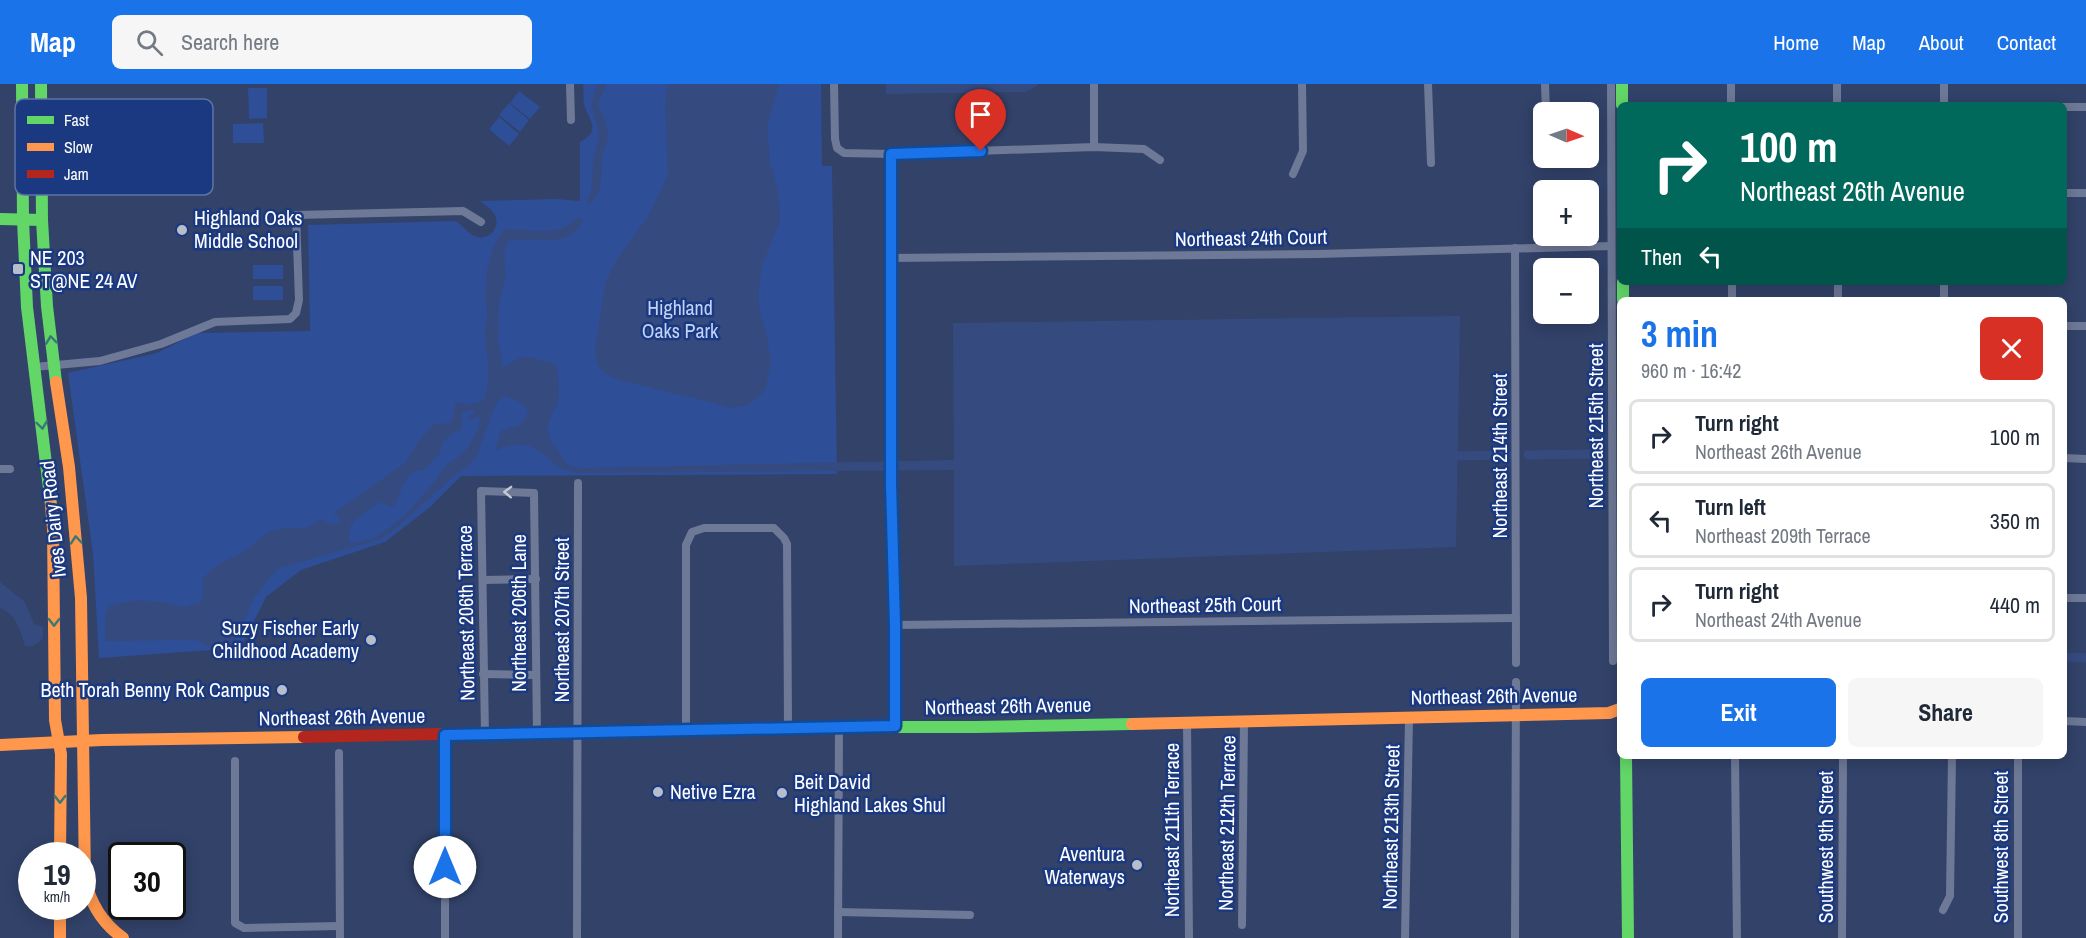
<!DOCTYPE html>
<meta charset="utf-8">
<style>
body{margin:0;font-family:"Archivo Narrow",sans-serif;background:#f6f6f7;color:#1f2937;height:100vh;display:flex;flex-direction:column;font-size:22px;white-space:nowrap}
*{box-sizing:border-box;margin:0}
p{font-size:20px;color:#747a83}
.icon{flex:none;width:33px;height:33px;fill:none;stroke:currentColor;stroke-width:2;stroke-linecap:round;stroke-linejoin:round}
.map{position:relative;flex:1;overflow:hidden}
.side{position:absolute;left:1617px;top:213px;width:450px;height:462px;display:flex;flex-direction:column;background:#fff;border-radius:9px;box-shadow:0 3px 15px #0003}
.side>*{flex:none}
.guide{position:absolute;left:1617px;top:18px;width:450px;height:183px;border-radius:9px;box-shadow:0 3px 15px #0003;background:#00695c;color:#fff;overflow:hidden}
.needle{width:39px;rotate:92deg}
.buttons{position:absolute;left:1533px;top:18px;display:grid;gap:12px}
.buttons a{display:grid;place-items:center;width:66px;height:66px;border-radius:9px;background:#fff;box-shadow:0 3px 15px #0003;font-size:30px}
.speed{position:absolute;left:18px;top:758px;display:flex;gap:12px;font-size:30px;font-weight:700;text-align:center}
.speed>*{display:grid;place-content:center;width:78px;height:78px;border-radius:50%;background:#fff;box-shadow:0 3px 15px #0003;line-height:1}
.speed small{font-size:15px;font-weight:400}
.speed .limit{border:3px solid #111;border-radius:9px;background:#fff;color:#111}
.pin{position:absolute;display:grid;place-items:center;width:51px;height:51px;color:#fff;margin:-62px -26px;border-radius:50% 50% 50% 0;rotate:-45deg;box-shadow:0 0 6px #0007}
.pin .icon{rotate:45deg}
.me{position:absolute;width:66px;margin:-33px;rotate:0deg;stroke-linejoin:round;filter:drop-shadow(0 0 4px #0008)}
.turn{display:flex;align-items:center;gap:21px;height:126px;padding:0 24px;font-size:27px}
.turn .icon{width:78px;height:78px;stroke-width:2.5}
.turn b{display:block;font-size:42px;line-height:51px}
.then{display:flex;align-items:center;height:57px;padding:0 24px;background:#0003;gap:12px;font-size:22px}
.round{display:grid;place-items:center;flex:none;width:63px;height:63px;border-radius:9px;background:#f6f6f7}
.head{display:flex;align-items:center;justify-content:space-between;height:102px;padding:0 24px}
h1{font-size:36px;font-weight:800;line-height:45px;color:#1a73e8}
.button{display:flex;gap:12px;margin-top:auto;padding:12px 24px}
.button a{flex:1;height:69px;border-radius:9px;background:#1a73e8;color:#fff;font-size:24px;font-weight:800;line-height:69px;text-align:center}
.button a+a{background:#f6f6f7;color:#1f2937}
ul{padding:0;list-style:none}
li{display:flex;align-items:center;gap:18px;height:75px;margin:0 12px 9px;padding:0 12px;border:3px solid #e0e1e3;border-radius:9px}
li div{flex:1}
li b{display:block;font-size:22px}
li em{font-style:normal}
header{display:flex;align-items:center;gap:36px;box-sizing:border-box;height:84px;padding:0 30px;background:#1a73e8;color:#fff}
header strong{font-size:28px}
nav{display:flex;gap:33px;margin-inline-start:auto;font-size:21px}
.search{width:420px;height:54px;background:#f6f6f7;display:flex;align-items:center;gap:15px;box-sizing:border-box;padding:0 21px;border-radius:9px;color:#747a83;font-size:22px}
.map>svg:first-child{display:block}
.green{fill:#2f4e98}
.water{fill:#354b80;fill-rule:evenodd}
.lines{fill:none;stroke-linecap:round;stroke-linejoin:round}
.canal{stroke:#354b80;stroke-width:9}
.street{stroke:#6e7997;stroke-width:8}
.fast{stroke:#63d668;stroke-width:12}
.slow{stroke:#ff974d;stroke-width:12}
.jam{stroke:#b3261e;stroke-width:12}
.oneway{stroke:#387876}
.oneway2{stroke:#c5c9d5}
.route-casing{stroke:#114b97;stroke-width:15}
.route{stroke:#1a73e8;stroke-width:10}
.poi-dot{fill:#b7bdca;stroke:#1b3980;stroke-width:2}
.labels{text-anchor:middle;stroke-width:5;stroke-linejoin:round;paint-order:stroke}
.poi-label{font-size:20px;fill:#fff;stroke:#1b3980;text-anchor:start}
.street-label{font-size:20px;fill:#fff;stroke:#1b3980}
.park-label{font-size:20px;fill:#c3d3f8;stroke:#1b3980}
.key{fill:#1b3980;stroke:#5f74a6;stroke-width:1.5}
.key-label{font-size:16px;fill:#fff}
</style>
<header>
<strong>Map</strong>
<div class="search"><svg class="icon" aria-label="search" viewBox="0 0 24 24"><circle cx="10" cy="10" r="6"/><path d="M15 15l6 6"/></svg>Search here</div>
<nav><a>Home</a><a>Map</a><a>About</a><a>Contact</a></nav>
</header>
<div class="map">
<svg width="2086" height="854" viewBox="0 0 2086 854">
<rect width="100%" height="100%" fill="#324269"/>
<g class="green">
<path d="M 583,0 L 821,0 L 822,82 L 832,82 L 837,390 L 461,392 L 429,424 L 385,458 L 301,486 L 266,513 L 244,557 L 237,563 L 229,566 L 212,566 L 99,574 L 93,470 L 68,289 L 157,269 L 197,249 L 310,247 L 308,141 L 456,137 C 468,146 475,161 492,149 C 503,135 492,125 480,117 L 556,115 L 580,117 L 580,58 C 603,46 588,36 584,20 C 583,14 584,7 583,0 Z"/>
<polygon points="248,4 267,4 267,34 249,35"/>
<polygon points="519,7 540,23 530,35 510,19"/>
<polygon points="509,19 529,36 520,48 499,31"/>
<polygon points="499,33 519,50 509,62 489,45"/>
<polygon points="263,39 264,59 233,59 233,40"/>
<rect x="253" y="181" width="30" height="14"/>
<rect x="253" y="202" width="30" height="14"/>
</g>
<g class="water">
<polygon points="597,0 607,0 599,16 598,22 605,37 609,52 603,68 600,105 590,121 586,119 591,108 593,74 598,59 598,45 591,22"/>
<polygon points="668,0 779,0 767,43 770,77 779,112 780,137 762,182 758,213 761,232 767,252 771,280 766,302 762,310 748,321 730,324 706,317 618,296 604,289 597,280 595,267 605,199 617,175 647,134 668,90 665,21"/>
<polygon points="886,0 1038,0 1038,1 1026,8 886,10"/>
<path d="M 578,133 L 583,136 C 570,167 533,152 508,157 L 504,169 L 506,192 L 499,219 L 498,257 L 503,283 C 511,281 515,274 523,273 C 531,272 538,276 546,277 C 556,279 557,282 558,292 C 559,301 560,311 557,320 C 554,328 548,336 548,346 C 549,360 554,359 560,369 C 567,380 566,382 580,384 L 954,376 L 953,239 L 1460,232 L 1456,463 L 954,482 L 954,386 L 580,389 C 573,388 567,387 561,384 C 549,377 540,363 525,361 C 515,359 505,363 496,366 L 496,362 L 501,347 C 519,340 520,347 528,326 L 518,317 L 505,312 L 498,317 L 493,327 L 477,372 L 467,383 L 455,391 L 396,444 L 381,455 L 277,485 L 254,514 L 233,562 L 225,565 L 211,564 L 196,556 L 105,557 L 105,529 L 110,521 L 138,516 L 164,518 L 184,523 L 201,518 L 203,509 L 202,496 C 219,474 229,478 249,464 C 259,457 262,449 276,446 C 297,440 300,451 321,435 L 327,439 L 336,440 L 340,437 L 339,434 L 334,429 L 405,379 L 418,358 L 434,340 L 451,339 L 456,318 L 466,321 L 483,317 C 492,297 487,273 485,252 C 484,244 488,237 487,229 C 487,225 486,220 485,216 C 485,193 489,163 504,145 C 529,144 560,155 578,133 ZM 474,325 L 474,329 L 467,333 L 472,335 L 480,333 C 480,344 471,361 462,370 C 457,375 449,378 444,384 C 428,408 382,464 349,458 L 350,443 L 354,437 L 379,418 L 391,423 L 394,422 L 405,396 L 416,386 L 423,387 L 440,369 L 442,359 L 456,347 L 460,347 L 462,340 L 462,329 Z"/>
<path d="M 0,498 L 25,518 L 34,540 L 43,543 L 43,554 C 37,560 33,564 25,562 C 20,546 16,530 0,524 Z"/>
</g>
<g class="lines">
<g class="canal">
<polyline points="1528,371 1595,370"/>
<polyline points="1447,372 1508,371"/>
<polyline points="2064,573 2086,574"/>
</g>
<g class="street">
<polyline points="570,0 571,36"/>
<polyline points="834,0 835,55 837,64 844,69 891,70 1094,63 1144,65 1160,76"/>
<polyline points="1094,0 1094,63"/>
<polyline points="1428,0 1431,79"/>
<polyline points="1545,0 1546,28"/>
<polyline points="1611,0 1613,577"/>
<polyline points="1731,0 1731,21"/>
<polyline points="1837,0 1837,21"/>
<polyline points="1944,0 1944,21"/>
<polyline points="2064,23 2086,23"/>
<polyline points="891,70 891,400 895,541 895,642"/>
<polyline points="1293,90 1303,67 1302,0"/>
<polyline points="2064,109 2086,109"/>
<polyline points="1515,164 1516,579"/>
<polyline points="890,174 1318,170 1611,162"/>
<polyline points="1732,198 1732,216"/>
<polyline points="1838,198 1838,216"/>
<polyline points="1944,216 1944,198"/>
<polyline points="2064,242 2086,242"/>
<polyline points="34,283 100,277 161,260 215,238 290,235 296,229 299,216 296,131 463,127 481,138"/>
<polyline points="2064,374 2086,375"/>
<polyline points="0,385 10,385"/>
<polyline points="483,496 536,495"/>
<polyline points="2064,514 2086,514"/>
<polyline points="895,541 1516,534"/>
<polyline points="483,590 536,591"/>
<polyline points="2064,637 2086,638"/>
<polyline points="1187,638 1189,854"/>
<polyline points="686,645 686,461 692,448 704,444 774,444 784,454 787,460 788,643"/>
<polyline points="445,651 445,854"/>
<polyline points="485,651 481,407 534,409 537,649"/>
<polyline points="339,669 340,854"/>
<polyline points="1735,672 1737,854"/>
<polyline points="235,677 235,839 244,844 339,842"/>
<polyline points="1943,826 1950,812 1952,672"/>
<polyline points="838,828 970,831"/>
<polyline points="1242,841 1244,636"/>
<polyline points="577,854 578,399"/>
<polyline points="838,854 839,643"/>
<polyline points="1405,854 1409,634"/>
<polyline points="1515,854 1516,598"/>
<polyline points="1842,854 1843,672"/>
<polyline points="2018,854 2018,672"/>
</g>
<g class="fast">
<polyline points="22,0 23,136 27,223 51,421"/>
<polyline points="41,0 42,136 47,222 56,298"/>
<polyline points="1622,0 1622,21"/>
<polyline points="0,135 42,136"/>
<polyline points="1623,198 1623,216"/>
<polyline points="772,643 975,643 1132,640"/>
<polyline points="1626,672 1628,854"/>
</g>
<g class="slow">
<path d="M 56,298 L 69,383 L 81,514 L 85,794 C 90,820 102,839 123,854"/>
<polyline points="51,421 53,445 55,636 61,670 60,771"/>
<polyline points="1132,640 1609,629 1620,625"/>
<polyline points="0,661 102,656 304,653"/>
<polyline points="60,822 60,854"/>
</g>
<polyline class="jam" points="304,653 772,643"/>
</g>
<defs><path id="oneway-chevron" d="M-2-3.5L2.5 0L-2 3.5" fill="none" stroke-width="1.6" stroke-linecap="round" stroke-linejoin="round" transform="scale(1.5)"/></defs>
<g class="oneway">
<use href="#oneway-chevron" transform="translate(51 256) rotate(-97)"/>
<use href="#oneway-chevron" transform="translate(42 341) rotate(82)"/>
<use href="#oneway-chevron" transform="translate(76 456) rotate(-95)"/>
<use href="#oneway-chevron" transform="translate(54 538) rotate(90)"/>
<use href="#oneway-chevron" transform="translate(60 715) rotate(90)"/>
</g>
<use class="oneway2" href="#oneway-chevron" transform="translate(508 408) rotate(-178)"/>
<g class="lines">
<g class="route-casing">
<polyline id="route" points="445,783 445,651 895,642 895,541 891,400 891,70 981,67"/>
</g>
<use href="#route" class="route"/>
</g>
<g class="poi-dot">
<circle cx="182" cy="146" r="6"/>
<rect x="12" y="179" width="12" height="12" rx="3"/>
<circle cx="371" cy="556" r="6"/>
<circle cx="282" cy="606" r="6"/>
<circle cx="658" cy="708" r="6"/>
<circle cx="782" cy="709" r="6"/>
<circle cx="1137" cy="781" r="6"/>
</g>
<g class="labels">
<g class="poi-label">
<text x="194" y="141">Highland Oaks<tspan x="194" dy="23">Middle School</tspan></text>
<text x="30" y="181">NE 203<tspan x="30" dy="23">ST@NE 24 AV</tspan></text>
<text x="359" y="551" text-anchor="end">Suzy Fischer Early<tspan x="359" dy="23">Childhood Academy</tspan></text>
<text x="270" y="613" text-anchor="end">Beth Torah Benny Rok Campus</text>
<text x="794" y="705">Beit David<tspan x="794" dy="23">Highland Lakes Shul</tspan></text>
<text x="670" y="715">Netive Ezra</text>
<text x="1125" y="777" text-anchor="end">Aventura<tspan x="1125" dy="23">Waterways</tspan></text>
</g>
<g class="street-label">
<text transform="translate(1251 154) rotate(-1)" y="7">Northeast 24th Court</text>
<text transform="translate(1596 342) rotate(-90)" y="7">Northeast 215th Street</text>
<text transform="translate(1500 372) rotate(-90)" y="7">Northeast 214th Street</text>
<text transform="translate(53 435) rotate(-96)" y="7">Ives Dairy Road</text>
<text transform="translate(1205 521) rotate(-1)" y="7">Northeast 25th Court</text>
<text transform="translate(466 529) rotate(-91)" y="7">Northeast 206th Terrace</text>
<text transform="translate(519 529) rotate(-90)" y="7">Northeast 206th Lane</text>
<text transform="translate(562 536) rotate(-90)" y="7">Northeast 207th Street</text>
<text transform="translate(1494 612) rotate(-1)" y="7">Northeast 26th Avenue</text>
<text transform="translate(1008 622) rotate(-1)" y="7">Northeast 26th Avenue</text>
<text transform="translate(342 633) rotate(-1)" y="7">Northeast 26th Avenue</text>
<text transform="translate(1227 739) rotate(-89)" y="7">Northeast 212th Terrace</text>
<text transform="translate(1391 743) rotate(-89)" y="7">Northeast 213th Street</text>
<text transform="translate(1172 746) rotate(-90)" y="7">Northeast 211th Terrace</text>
<text transform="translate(1826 763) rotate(-90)" y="7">Southwest 9th Street</text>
<text transform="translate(2001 763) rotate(-90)" y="7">Southwest 8th Street</text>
</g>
<g class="park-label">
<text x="680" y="231">Highland<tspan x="680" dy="23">Oaks Park</tspan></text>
</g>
</g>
<rect x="15" y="15" width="198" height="96" rx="9" class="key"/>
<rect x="27" y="32" width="27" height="8" fill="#63d668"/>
<rect x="27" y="59" width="27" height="8" fill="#ff974d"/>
<rect x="27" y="86" width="27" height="8" fill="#b3261e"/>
<g class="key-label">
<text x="64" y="42">Fast</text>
<text x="64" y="69">Slow</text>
<text x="64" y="96">Jam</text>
</g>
</svg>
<div class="buttons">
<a><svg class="needle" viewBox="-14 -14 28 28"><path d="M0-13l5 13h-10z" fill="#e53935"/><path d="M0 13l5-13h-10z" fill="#747a83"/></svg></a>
<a>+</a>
<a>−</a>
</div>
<div class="speed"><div>19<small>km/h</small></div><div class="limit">30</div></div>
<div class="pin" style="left:981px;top:67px;background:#d93025"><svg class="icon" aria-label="arrive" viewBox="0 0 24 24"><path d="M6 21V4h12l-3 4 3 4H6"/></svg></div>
<svg class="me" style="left:445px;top:783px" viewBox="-20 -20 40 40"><circle r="19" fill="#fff"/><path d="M0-13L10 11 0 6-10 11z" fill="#1a73e8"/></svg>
<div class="guide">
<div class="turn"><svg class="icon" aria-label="right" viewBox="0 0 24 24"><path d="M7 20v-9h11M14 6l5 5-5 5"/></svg><div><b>100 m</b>Northeast 26th Avenue</div></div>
<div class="then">Then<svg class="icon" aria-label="left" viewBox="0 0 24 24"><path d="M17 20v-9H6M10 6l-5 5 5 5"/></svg></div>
</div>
<section class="side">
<div class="head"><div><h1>3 min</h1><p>960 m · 16:42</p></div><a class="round" style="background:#d93025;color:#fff"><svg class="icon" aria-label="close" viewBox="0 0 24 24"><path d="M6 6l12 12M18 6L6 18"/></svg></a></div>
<ul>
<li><svg class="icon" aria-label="right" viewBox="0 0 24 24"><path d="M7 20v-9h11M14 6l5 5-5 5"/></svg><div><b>Turn right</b><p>Northeast 26th Avenue</p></div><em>100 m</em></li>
<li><svg class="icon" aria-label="left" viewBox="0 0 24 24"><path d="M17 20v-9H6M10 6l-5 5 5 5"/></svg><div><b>Turn left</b><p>Northeast 209th Terrace</p></div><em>350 m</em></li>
<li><svg class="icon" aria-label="right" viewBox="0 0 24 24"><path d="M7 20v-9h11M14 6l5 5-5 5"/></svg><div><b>Turn right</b><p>Northeast 24th Avenue</p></div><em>440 m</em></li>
</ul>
<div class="button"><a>Exit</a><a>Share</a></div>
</section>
</div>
